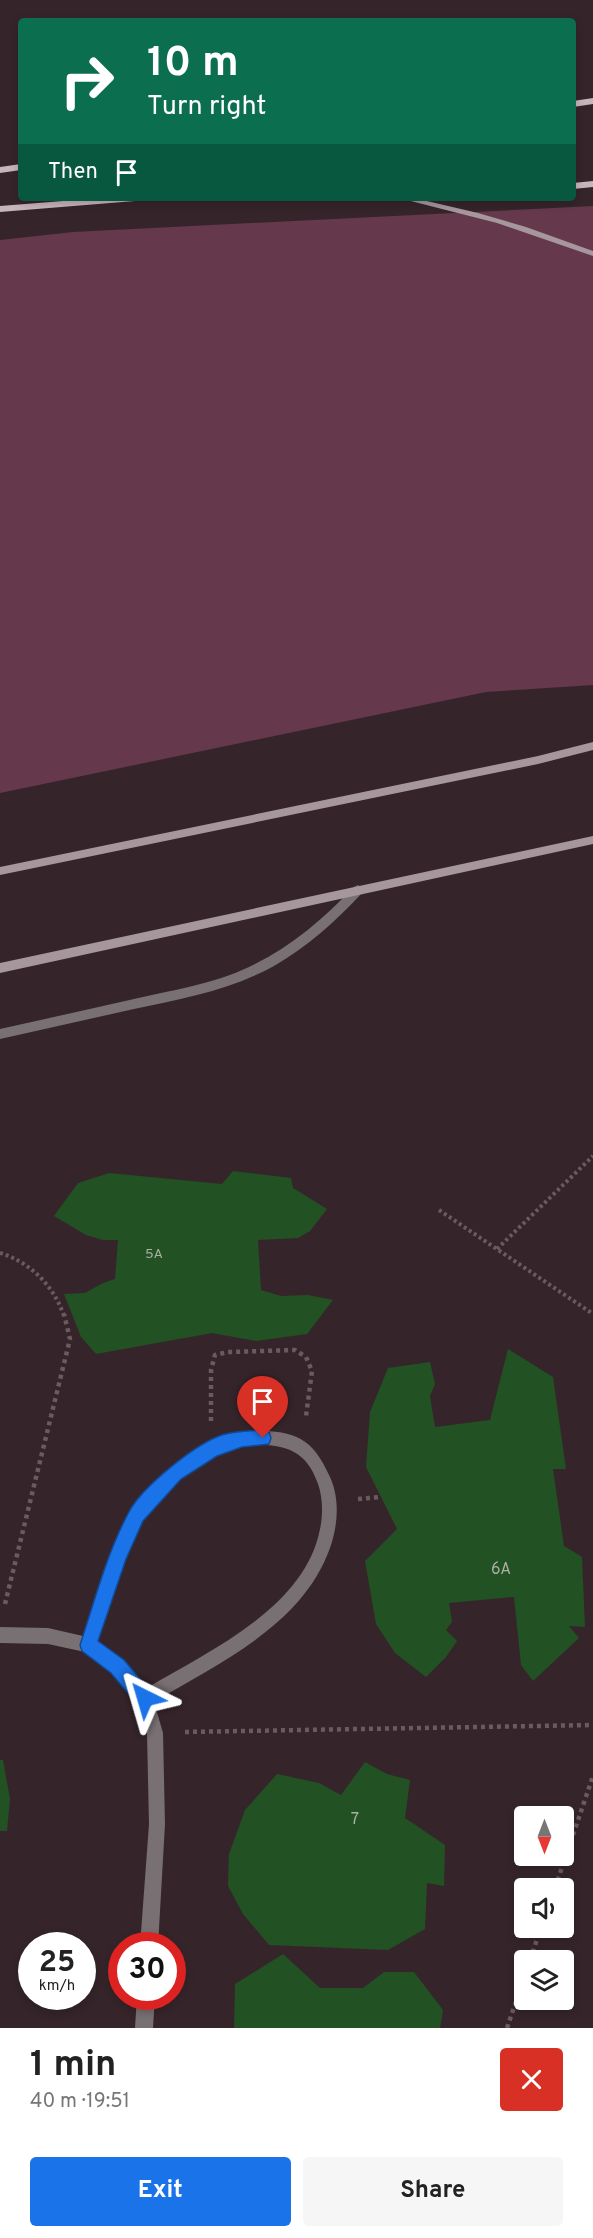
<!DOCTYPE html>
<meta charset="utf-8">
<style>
body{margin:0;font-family:Overpass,sans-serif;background:#f6f6f6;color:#222;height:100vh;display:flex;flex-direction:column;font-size:22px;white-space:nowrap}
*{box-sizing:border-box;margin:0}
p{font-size:20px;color:#767676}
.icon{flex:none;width:33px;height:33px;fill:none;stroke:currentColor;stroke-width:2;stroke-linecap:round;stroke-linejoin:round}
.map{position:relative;height:2028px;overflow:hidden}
.panel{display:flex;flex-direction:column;background:#fff;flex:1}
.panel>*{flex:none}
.hud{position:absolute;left:18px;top:18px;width:558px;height:183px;border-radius:6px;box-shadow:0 3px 9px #0003;background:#0b6e4f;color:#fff;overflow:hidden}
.needle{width:39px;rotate:180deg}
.tools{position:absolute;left:514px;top:1806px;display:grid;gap:12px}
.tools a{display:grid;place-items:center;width:60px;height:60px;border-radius:6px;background:#fff;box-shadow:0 3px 9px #0003;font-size:30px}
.speed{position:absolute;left:18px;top:1932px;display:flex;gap:12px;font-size:30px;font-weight:700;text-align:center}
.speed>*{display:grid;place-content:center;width:78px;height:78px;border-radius:50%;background:#fff;box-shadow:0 3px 9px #0003;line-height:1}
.speed small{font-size:15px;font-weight:400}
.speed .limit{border:9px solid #d22;background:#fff;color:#111}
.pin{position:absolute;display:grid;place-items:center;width:51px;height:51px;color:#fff;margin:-62px -26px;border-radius:50% 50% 50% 0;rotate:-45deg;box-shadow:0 0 6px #0007}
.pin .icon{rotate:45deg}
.me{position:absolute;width:66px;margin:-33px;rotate:320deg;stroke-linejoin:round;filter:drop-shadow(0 0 4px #0008)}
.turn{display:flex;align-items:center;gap:21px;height:126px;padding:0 30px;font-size:27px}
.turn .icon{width:78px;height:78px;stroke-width:2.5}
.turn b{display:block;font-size:42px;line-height:51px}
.then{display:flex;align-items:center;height:57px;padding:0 30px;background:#0003;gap:12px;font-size:22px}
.round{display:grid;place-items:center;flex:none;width:63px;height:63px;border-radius:6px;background:#f6f6f6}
.head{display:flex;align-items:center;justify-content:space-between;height:102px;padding:0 30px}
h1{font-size:36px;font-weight:700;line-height:45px}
.cta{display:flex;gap:12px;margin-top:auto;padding:12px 30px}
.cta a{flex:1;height:69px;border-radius:6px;background:#1a73e8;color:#fff;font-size:24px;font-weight:700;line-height:69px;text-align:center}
.cta a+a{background:#f6f6f6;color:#222}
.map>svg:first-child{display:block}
.green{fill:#66384b}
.building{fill:#225123}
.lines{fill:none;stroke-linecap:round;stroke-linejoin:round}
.path-far1{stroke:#695b60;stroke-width:4;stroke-dasharray:3 3;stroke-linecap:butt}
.path{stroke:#695b60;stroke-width:4.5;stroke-dasharray:4 4;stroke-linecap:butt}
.street{fill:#787073;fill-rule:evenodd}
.secondary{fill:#a5979c;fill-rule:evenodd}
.primary{fill:#c7b5bb;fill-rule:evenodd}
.route{fill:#1a73e8;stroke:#114b97;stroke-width:1.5}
.labels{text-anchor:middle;stroke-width:6;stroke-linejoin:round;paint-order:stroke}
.number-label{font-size:14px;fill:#abafa6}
.near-number-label{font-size:16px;fill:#abafa6}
</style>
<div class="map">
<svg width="593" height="2028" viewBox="0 0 593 2028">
<rect width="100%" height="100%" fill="#35252b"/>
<polygon class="green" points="593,206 593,685 486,692 0,793 0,240 73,232"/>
<g class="building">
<polygon points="233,1171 291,1178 293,1188 327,1209 310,1231 298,1238 258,1240 261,1290 281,1296 308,1295 333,1300 307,1334 256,1341 212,1333 96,1354 81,1337 64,1294 85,1293 103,1283 115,1279 118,1240 103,1240 86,1235 54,1216 78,1183 109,1173 222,1184"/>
<polygon points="508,1349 553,1377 566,1469 553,1469 564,1546 582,1557 585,1627 569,1626 579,1638 533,1681 521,1665 514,1597 449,1603 452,1622 446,1630 457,1641 446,1657 426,1677 395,1653 376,1624 365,1561 397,1529 366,1467 370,1412 388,1368 430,1362 435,1384 430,1396 435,1427 490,1420"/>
<polygon points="0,1760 3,1760 10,1799 7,1831 0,1831"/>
<polygon points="365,1762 387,1774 410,1780 405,1818 445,1845 444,1886 427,1883 425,1929 388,1950 269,1945 243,1914 228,1886 229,1854 245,1810 277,1774 319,1783 341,1795"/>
<polygon points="283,1954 320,1988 363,1988 384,1972 414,1972 443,2010 440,2028 234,2028 235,1984"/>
</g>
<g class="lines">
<g class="path-far1">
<polyline points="439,1210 593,1314"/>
<polyline points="497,1249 593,1156"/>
<path d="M 0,1253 C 30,1262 54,1286 64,1316"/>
</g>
<g class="path">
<polyline points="211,1421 211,1370 215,1355 228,1352 295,1350 306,1357 312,1371 306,1416"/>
<polyline points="358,1499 381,1497"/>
<polyline points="5,1604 70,1339 64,1314"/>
<polyline points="185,1732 593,1725"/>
<polyline points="555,1888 593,1776"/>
<polyline points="530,1960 541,1928"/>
<polyline points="507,2028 525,1975"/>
</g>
<g class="street">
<path d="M 358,885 L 364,890 L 362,893 C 336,921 307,947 274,966 C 230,990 182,999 134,1009 C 89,1019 45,1029 0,1039 L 0,1029 C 45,1019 90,1009 134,999 C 173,990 213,984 249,967 C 290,948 323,919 354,887 Z"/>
<path d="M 255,1430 C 296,1432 312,1437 330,1477 C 340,1499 338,1525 330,1548 C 302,1626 220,1662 154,1702 L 163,1733 L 165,1824 L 158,1946 L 140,1946 L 149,1824 L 147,1733 L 138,1702 L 112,1672 L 85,1652 L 48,1644 L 0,1643 L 0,1627 L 48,1628 L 83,1636 C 97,1595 108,1549 131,1511 C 156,1469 208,1439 255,1430 ZM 255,1444 C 287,1446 306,1450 318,1484 C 323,1498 323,1515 320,1529 C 305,1608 209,1651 147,1688 L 124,1660 L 97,1642 C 108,1607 122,1550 142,1520 C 162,1490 198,1459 232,1449 C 239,1446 247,1446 255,1444 Z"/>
<polygon points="137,1996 155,1996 153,2028 135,2028"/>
</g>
<g class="secondary">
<polygon points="399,198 414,198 478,213 526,227 593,251 593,256 497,223"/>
<polygon points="593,742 593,750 538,764 0,875 0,867 538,756"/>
<polygon points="593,836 593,844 0,973 0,963"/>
</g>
<g class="primary">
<polygon points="593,98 593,104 573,107 573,101"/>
<polygon points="21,164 21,170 0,173 0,167"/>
<polygon points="593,181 593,187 573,189 573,183"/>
<polygon points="101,198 140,198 135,201 0,212 0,206"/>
</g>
</g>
<path class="route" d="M 263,1430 L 269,1432 L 271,1438 L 269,1444 L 242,1447 L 217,1456 L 181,1479 L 143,1521 L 126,1559 L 98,1641 L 124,1660 L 151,1692 L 154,1698 L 151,1705 L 145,1707 L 138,1705 L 111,1673 L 82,1651 L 80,1645 C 95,1600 107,1552 130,1510 C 144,1486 195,1444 222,1435 C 235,1431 249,1431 263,1430 Z"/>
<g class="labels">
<g class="number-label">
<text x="154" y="1258">5A</text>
</g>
<g class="near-number-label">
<text x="501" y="1574">6A</text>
<text x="355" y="1824">7</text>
</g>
</g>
</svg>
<div class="tools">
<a><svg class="needle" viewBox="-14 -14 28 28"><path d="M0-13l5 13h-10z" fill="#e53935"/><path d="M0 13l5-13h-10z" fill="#767676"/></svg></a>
<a><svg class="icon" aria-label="sound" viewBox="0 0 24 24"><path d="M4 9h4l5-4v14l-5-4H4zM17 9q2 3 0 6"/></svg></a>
<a><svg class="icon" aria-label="layers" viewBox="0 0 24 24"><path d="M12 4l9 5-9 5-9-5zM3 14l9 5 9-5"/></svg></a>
</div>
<div class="speed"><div>25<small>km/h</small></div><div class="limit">30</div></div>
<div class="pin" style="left:263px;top:1438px;background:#d93025"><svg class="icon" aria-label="arrive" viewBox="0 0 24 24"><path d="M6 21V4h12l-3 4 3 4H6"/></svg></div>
<svg class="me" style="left:145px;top:1698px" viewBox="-20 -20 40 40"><path d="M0-17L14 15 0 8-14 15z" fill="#1a73e8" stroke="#fff" stroke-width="4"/></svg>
<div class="hud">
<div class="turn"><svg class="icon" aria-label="right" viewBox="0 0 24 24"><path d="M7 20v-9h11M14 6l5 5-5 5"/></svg><div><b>10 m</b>Turn right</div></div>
<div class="then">Then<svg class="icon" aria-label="arrive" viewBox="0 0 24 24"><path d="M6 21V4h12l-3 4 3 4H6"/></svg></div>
</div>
</div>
<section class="panel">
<div class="head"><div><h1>1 min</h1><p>40 m · 19:51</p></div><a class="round" style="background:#d93025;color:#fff"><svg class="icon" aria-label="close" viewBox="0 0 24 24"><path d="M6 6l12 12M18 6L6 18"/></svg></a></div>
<div class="cta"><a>Exit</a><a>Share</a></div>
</section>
